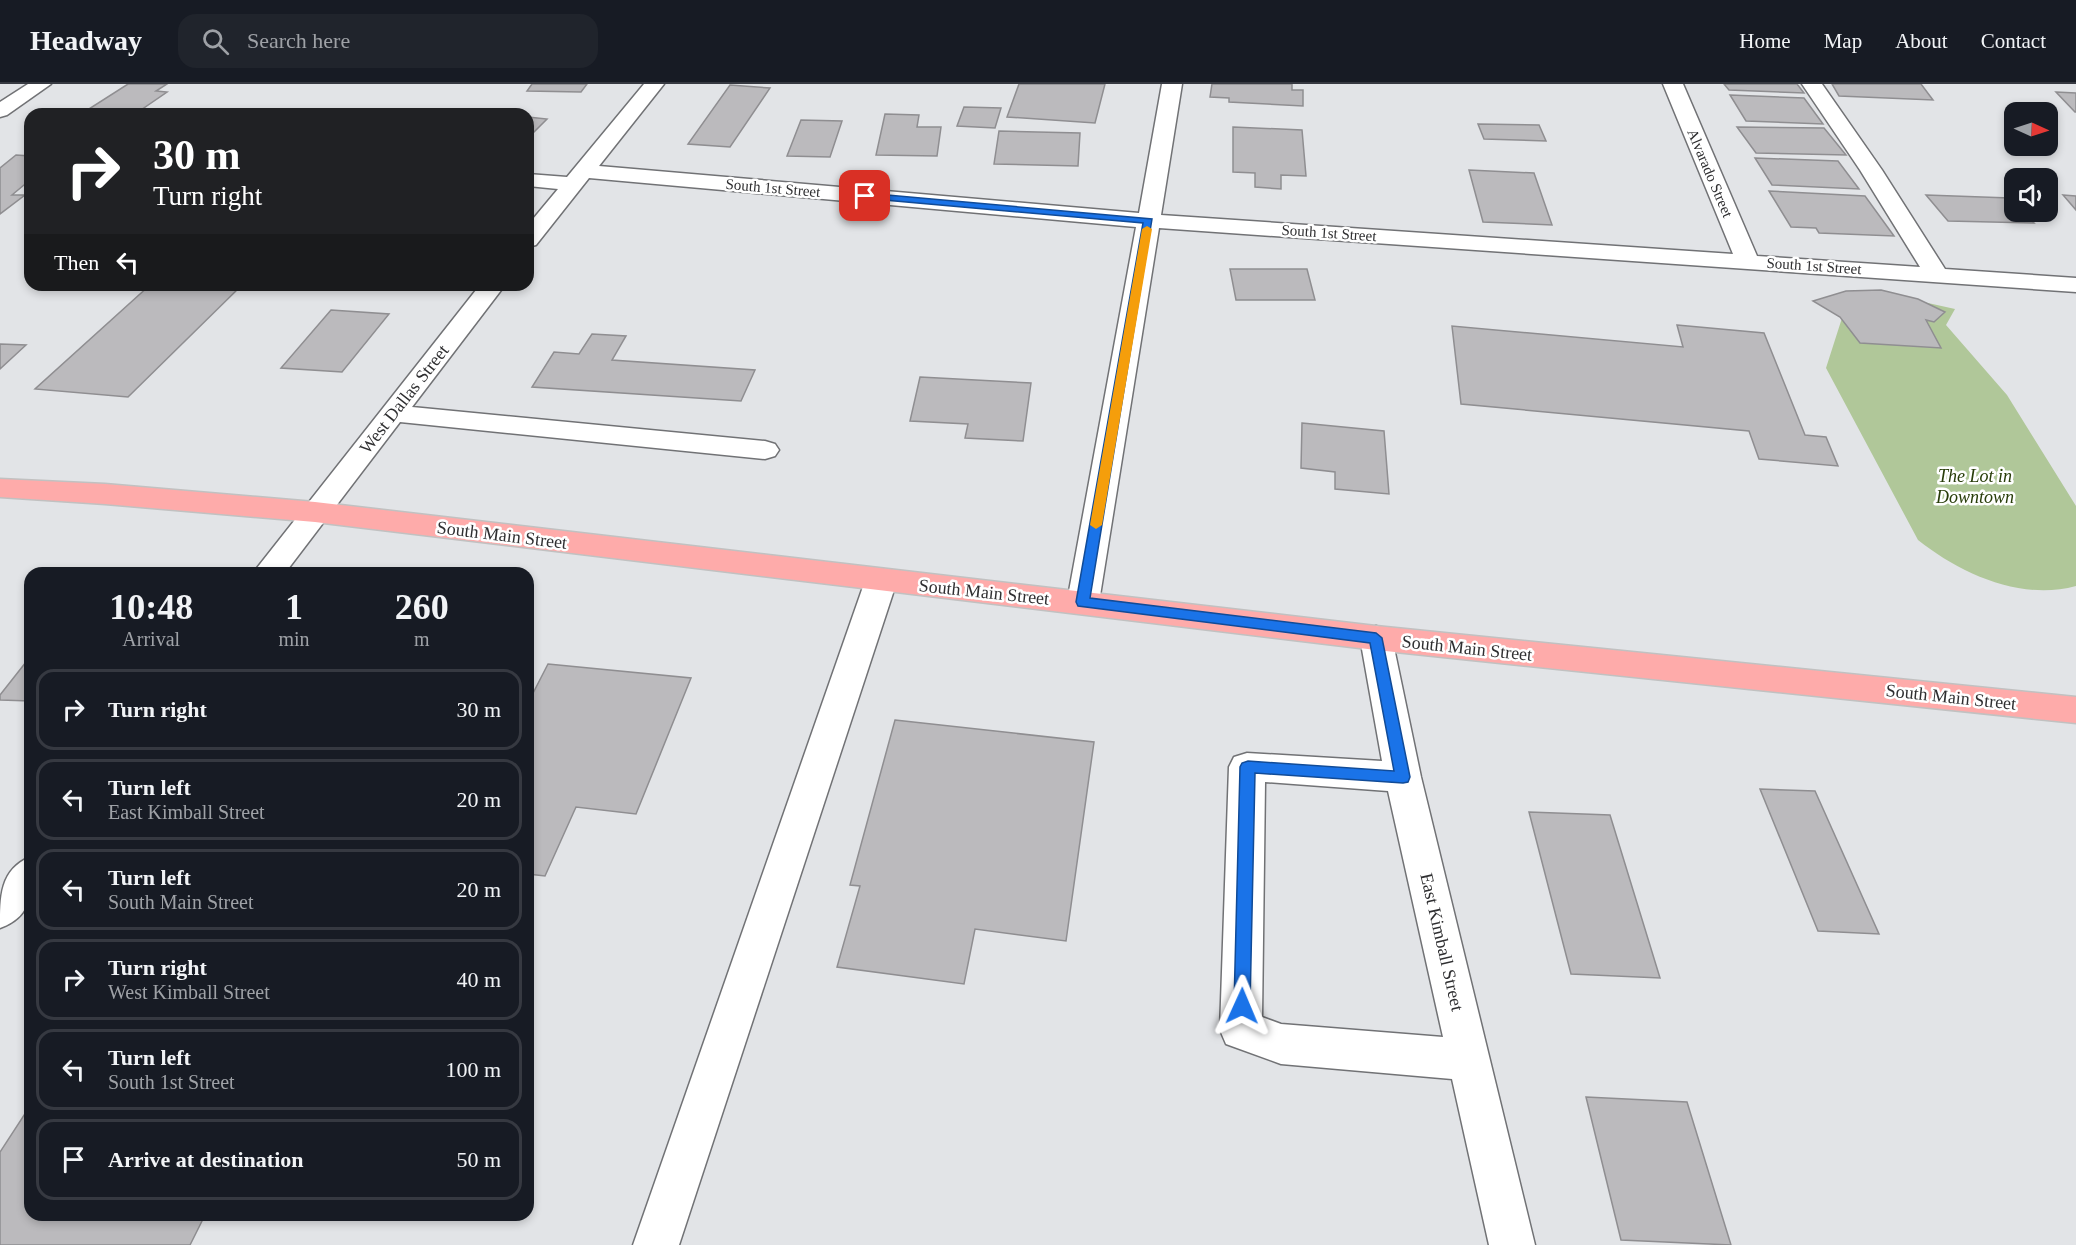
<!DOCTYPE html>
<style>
body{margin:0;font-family:Georgia,serif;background:#20242c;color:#f1f3f6;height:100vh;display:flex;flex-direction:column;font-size:22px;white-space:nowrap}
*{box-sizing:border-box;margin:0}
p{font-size:20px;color:#9ea1a6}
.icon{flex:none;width:33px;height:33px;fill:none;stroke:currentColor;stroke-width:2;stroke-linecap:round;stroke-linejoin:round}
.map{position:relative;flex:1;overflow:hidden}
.side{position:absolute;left:24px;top:483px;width:510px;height:654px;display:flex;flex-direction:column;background:#171b24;border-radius:18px;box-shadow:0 3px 9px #0003}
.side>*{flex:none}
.guide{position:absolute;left:24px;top:24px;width:510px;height:183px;border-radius:18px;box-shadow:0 3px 9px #0003;background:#202124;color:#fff;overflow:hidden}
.needle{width:39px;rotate:93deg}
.fabs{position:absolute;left:2004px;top:18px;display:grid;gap:12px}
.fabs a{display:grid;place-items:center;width:54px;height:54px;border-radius:12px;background:#171b24;box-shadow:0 3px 9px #0003;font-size:30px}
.pin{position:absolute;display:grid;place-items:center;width:51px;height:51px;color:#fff;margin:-26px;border-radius:12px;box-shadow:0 3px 9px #0006}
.me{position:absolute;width:66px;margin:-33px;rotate:1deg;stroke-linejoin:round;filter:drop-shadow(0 0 4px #0008)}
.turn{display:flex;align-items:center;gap:21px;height:126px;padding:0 30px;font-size:27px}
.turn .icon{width:78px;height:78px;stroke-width:2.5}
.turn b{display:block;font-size:42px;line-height:51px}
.then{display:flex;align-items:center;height:57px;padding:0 30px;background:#0003;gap:12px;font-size:22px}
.eta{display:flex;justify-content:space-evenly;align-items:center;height:102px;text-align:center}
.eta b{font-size:36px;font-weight:700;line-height:42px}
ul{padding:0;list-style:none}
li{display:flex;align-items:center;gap:18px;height:81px;margin:0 12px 9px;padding:0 18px;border:3px solid #363941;border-radius:18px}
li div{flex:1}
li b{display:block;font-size:22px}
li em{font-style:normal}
header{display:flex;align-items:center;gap:36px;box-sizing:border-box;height:84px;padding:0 30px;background:#171b24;border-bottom:2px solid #363941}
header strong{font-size:28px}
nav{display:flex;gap:33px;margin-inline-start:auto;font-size:21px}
.search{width:420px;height:54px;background:#20242c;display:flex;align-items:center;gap:15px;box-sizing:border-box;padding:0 21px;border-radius:18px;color:#9ea1a6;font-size:22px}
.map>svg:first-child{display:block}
.green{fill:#b0c799}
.building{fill:#bbbabd;stroke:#8f8e91;stroke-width:1.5}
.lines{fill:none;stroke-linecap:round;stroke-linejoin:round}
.minor-casing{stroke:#717275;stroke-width:3}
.major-casing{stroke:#c1c1c1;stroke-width:3}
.minor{fill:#fff;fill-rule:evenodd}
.major{fill:#feabaa;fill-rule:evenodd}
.route{fill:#1a73e8;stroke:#114b97;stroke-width:1.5}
.slow{fill:#f59e0b}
.labels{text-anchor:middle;stroke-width:5;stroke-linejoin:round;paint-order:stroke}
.far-street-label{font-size:15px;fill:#2f2f31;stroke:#fff}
.street-label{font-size:18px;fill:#2f2f31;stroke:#fff}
.park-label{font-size:18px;font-style:italic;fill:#283d09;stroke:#fff}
</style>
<header>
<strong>Headway</strong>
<div class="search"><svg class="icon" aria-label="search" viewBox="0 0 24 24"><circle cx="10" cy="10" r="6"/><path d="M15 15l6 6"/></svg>Search here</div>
<nav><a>Home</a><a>Map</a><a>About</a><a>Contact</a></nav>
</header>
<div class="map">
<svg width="2076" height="1161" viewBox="0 0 2076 1161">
<rect width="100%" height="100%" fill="#e2e4e7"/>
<path class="green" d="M 1874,207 L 1955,225 L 1946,241 L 2007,311 L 2076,422 L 2076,502 C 2021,517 1961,490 1918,456 L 1826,284 L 1842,234 Z"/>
<g class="building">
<polygon points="128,0 167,0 156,7 167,8 135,30 81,30"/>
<polygon points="532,0 587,0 581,8 527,7"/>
<polygon points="1019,0 1105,0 1095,39 1007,33"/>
<polygon points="1212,0 1292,0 1292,6 1303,6 1303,22 1229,18 1229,14 1210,13"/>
<polygon points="1724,0 1797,0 1804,9 1729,6"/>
<polygon points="1832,0 1921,0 1933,16 1839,12"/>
<polygon points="730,1 770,4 730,63 688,60"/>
<polygon points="2056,8 2076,9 2076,28 2075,28"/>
<polygon points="1730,11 1804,14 1823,40 1746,37"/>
<polygon points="964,23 1001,24 995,44 957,42"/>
<polygon points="439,25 495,30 433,30"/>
<polygon points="885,30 919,31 917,43 941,43 937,72 876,71"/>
<polygon points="528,33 547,35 528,54"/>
<polygon points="801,36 842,37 830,73 787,72"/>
<polygon points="1478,40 1539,41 1546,57 1484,55"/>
<polygon points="1233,43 1302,46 1306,92 1281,91 1281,105 1255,103 1255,89 1233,88"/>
<polygon points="1737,43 1824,44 1846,71 1756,69"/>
<polygon points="999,47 1080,49 1078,82 994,80"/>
<polygon points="16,71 30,72 30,96 12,111 25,111 0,130 0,84"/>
<polygon points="1755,74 1838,77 1859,105 1772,101"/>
<polygon points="1469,86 1534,89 1552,141 1483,138"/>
<polygon points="1769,107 1865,112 1894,152 1819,149 1816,144 1791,143"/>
<polygon points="1926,111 2010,114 2014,119 2014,128 2023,128 2034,139 1948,137"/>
<polygon points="2063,111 2076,112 2076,126"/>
<polygon points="1230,185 1307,185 1315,216 1236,216"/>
<polygon points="150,201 242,201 128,313 35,305"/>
<polygon points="1881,206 1918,215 1945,228 1934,238 1926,236 1941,264 1860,259 1840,233 1813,217 1846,207"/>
<polygon points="331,226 389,230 342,288 281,284"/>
<polygon points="1677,241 1764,249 1805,351 1826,353 1838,382 1759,375 1749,347 1461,320 1452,242 1683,263"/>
<polygon points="592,250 626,252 612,276 755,286 741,317 532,303 554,268 579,270"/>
<polygon points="0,260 26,261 0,285"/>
<polygon points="920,293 1031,299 1023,357 965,354 968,340 910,337"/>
<polygon points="1302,339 1384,347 1389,410 1335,405 1335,388 1301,384"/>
<polygon points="30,573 30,617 0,616 0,611"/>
<polygon points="548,580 691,594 636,730 576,723 545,792 528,790 528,619"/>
<polygon points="895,636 1094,658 1066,857 975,845 964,900 837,883 860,802 850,801"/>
<polygon points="1760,705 1815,707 1879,850 1818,847"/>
<polygon points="1529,728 1610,731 1660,894 1571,890"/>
<polygon points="1586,1013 1687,1018 1731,1161 1621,1156"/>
<polygon points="30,1022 30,1131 205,1131 190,1161 0,1161 0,1068"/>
</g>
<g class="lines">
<g class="minor-casing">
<g id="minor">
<polygon points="28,0 51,0 7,31 0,33 0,18"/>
<polygon points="644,0 664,0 599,82 1139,129 1162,0 1182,0 1161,131 1733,170 1663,0 1683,0 1757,172 1920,183 1860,86 1802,0 1822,0 1882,86 1945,185 2076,194 2076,208 1159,144 1099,518 1094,526 1083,529 1072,526 1067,518 1136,143 589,94 536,161 528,163 528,141 558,105 528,102 528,90 567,93"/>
<polygon points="480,201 505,201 412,323 765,357 775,360 779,366 775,372 765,375 400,338 285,489 253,489"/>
<polygon points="881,486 892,489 897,497 679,1161 633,1161 865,497 870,489"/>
<path d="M 1376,542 L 1387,546 L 1392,554 L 1421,693 L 1535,1161 L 1489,1161 L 1452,995 L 1281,980 L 1226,960 L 1220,946 L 1229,683 L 1234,673 L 1247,669 L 1382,677 L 1360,554 L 1365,546 ZM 1265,698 L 1388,707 L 1443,953 L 1281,940 L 1262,933 Z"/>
<path d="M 30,773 C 30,805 36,831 0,844 C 0,812 0,786 30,773 Z"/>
</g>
</g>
<g class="major-casing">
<polygon id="major" points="0,395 105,400 315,418 1376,542 2076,613 2076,639 1376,566 315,438 105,420 0,413"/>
</g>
<use href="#minor" class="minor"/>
<use href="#major" class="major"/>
</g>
<polygon class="route" points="865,109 1152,135 1090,514 1376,549 1382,554 1410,693 1408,698 1403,699 1255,689 1250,922 1248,928 1242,930 1236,928 1234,922 1240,683 1242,679 1248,677 1394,687 1370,559 1078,522 1076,518 1143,139 862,114 862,110"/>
<polygon class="slow" points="1147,142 1152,145 1102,441 1096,445 1090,441 1142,145"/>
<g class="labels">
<g class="far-street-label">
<text transform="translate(1710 89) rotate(67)" y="5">Alvarado Street</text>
<text transform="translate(773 104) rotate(5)" y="5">South 1st Street</text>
<text transform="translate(1329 149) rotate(4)" y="5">South 1st Street</text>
<text transform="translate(1814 182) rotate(4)" y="5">South 1st Street</text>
</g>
<g class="street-label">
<text transform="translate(404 315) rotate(-52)" y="6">West Dallas Street</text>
<text transform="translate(502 451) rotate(7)" y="6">South Main Street</text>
<text transform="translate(984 508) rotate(6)" y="6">South Main Street</text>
<text transform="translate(1467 564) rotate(6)" y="6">South Main Street</text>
<text transform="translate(1951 613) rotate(6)" y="6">South Main Street</text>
<text transform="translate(1442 858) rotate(77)" y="6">East Kimball Street</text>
</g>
<g class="park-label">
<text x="1975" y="398">The Lot in<tspan x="1975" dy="21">Downtown</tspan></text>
</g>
</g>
</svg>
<div class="fabs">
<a><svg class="needle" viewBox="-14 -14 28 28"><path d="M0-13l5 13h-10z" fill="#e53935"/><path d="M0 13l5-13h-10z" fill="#9ea1a6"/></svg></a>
<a><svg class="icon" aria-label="sound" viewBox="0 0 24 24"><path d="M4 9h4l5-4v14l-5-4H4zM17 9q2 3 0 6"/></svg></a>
</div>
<div class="pin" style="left:865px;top:112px;background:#d93025"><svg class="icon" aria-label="arrive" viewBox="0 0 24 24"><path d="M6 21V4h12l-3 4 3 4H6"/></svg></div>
<svg class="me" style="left:1242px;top:922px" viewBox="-20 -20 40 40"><path d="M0-17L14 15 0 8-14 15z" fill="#1a73e8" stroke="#fff" stroke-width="4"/></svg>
<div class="guide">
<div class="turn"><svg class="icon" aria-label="right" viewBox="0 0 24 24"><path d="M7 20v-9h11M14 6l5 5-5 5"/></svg><div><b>30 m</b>Turn right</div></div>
<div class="then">Then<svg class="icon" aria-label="left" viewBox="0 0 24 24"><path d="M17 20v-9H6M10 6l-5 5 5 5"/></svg></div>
</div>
<section class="side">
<div class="eta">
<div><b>10:48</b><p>Arrival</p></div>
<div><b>1</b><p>min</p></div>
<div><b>260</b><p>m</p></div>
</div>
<ul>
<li><svg class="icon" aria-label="right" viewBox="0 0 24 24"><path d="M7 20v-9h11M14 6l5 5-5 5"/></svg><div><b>Turn right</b></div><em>30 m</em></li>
<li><svg class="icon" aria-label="left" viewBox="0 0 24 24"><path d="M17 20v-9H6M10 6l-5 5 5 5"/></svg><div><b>Turn left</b><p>East Kimball Street</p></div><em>20 m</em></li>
<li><svg class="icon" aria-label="left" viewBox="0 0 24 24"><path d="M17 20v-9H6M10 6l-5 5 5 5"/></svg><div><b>Turn left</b><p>South Main Street</p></div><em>20 m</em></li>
<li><svg class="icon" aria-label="right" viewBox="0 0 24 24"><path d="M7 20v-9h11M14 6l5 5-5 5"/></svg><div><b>Turn right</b><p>West Kimball Street</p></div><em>40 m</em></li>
<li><svg class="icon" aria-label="left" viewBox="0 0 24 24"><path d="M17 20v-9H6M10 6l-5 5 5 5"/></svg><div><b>Turn left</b><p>South 1st Street</p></div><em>100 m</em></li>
<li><svg class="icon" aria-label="arrive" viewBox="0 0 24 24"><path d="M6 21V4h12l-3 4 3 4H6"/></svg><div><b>Arrive at destination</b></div><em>50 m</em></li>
</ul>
</section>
</div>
